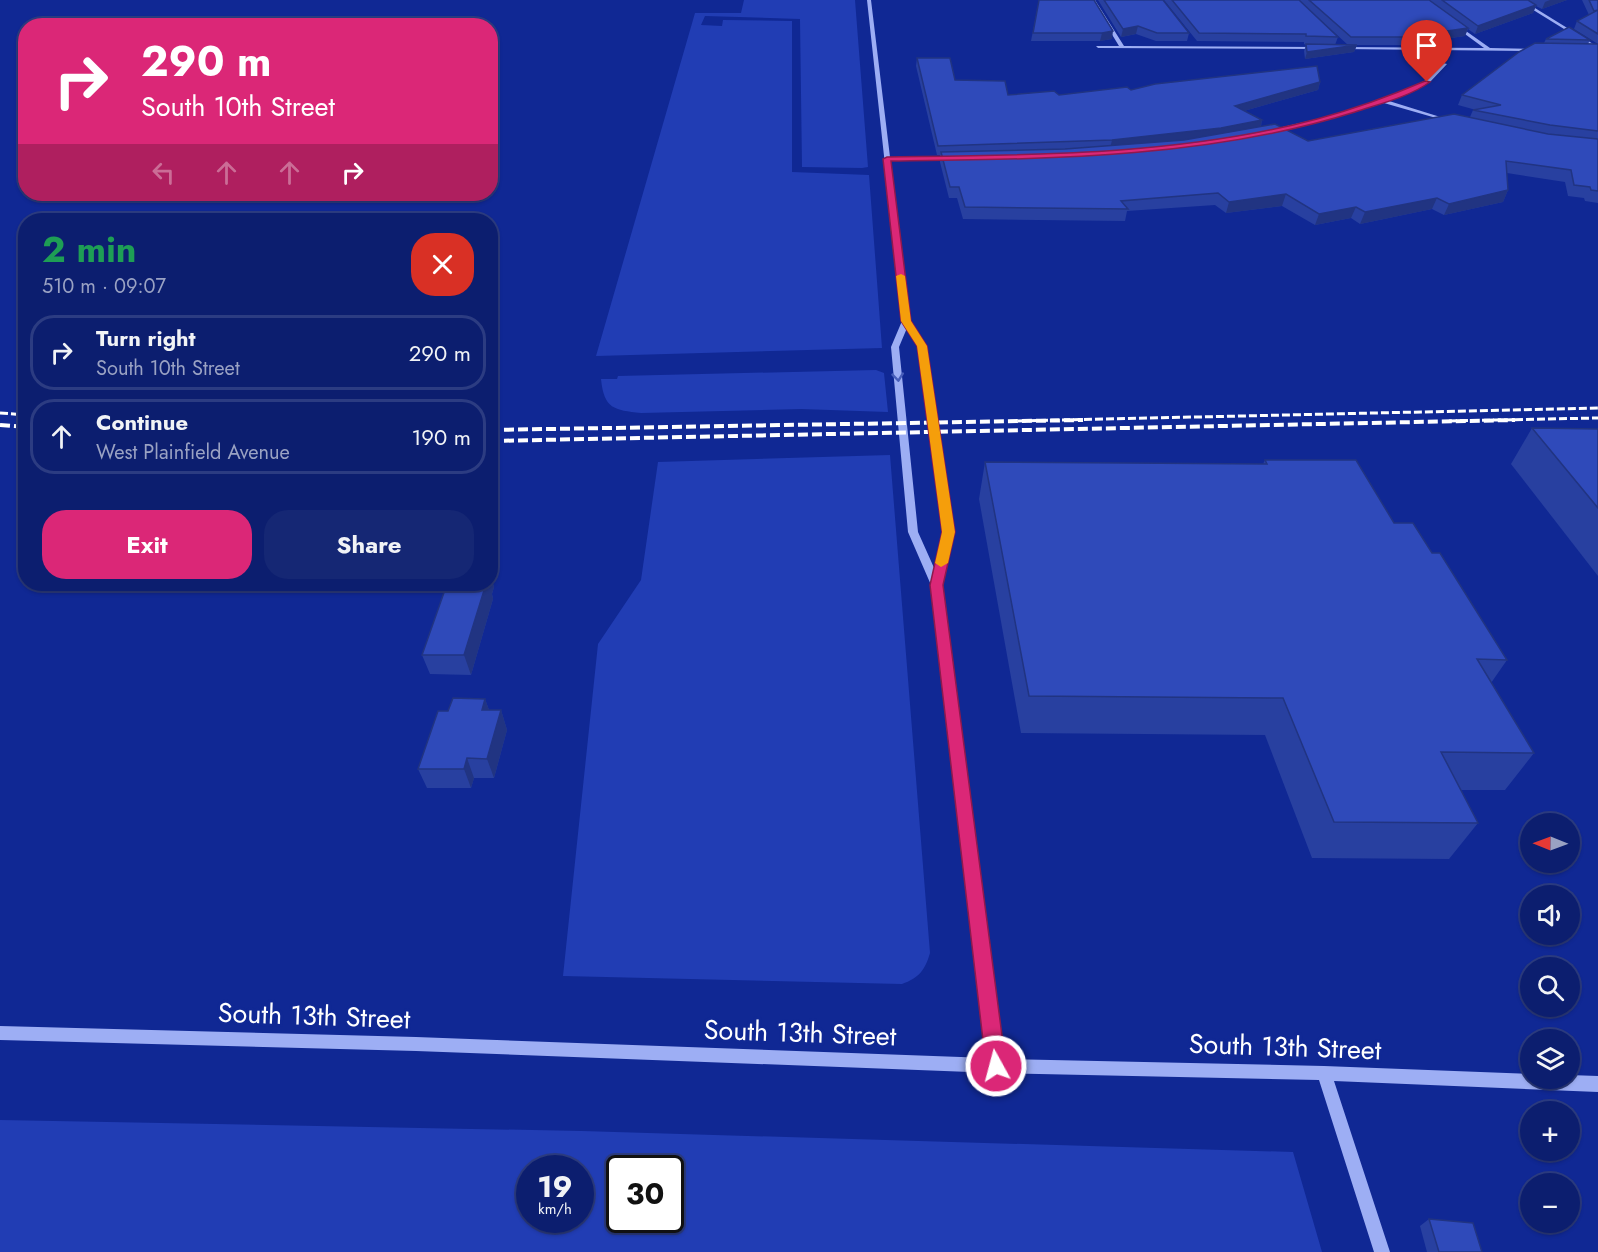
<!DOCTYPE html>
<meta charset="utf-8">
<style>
body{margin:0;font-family:Jost,sans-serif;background:#152774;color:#f1f3f6;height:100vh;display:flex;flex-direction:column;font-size:22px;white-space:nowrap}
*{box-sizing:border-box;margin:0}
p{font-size:20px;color:#9aa2c3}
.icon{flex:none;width:33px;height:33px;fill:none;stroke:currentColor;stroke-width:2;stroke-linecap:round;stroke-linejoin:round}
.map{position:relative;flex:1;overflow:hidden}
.panel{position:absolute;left:18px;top:213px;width:480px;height:378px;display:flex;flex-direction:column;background:#0c1e6f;border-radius:24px;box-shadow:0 2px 4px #0004,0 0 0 2px #2c3c82}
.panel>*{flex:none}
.guide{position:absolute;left:18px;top:18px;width:480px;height:183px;border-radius:24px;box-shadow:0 2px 4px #0004,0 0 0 2px #2c3c82;background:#db2777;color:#fff;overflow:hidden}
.needle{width:39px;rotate:271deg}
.controls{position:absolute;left:1520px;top:813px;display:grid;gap:12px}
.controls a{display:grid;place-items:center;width:60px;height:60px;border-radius:50%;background:#0c1e6f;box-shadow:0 2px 4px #0004,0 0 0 2px #2c3c82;font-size:30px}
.speed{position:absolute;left:516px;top:1155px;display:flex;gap:12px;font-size:30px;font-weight:700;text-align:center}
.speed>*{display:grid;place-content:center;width:78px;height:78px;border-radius:50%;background:#0c1e6f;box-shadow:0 2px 4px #0004,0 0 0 2px #2c3c82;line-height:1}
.speed small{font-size:15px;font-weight:400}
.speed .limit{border:3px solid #111;border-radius:9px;background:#fff;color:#111}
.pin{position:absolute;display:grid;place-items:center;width:51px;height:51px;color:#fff;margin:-62px -26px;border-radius:50% 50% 50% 0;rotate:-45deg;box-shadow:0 0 6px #0007}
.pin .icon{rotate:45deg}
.me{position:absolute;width:66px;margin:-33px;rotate:353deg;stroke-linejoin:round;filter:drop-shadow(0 0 4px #0008)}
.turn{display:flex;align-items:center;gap:21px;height:126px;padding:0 24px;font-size:27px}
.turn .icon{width:78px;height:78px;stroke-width:2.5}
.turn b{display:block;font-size:42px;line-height:51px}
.lanes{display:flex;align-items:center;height:57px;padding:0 24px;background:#0003;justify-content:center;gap:30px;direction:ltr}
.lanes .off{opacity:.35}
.round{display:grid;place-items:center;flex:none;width:63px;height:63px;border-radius:24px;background:#152774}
.summary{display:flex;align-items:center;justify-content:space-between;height:102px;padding:0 24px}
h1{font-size:36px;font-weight:700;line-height:45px;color:#1e9e55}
.action{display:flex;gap:12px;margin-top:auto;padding:12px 24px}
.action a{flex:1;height:69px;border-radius:24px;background:#db2777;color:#fff;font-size:24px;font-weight:700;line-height:69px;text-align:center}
.action a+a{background:#152774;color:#f1f3f6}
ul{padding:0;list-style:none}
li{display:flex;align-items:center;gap:18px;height:75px;margin:0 12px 9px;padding:0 12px;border:3px solid #2c3c82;border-radius:24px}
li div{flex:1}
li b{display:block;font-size:22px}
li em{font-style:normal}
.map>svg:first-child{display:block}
.green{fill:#213db4;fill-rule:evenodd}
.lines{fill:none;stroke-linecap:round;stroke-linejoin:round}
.minor{fill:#9daef4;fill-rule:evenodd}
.rail-far1{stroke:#fff;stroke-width:3;stroke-dasharray:8 3;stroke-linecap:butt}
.rail{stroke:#fff;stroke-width:4;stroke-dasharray:10 4;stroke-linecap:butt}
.wall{fill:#2840a0;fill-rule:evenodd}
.shaded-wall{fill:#213482}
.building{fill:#2f4aba;stroke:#213482;stroke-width:1.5}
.oneway{stroke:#485eba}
.route{fill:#db2777;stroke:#8e194d;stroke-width:1.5}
.slow{fill:#f59e0b}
.labels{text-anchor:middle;stroke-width:6;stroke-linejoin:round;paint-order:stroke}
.near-street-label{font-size:27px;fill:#fff;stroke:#102894}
</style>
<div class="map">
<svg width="1598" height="1252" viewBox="0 0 1598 1252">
<rect width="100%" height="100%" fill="#102894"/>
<g class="green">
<polygon points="744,0 855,0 868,167 862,168 802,167 800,19 705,16 701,25 722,26 723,20 792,21 792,172 869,175 882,348 596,356 695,13 741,13"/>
<path d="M 876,370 L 884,373 L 888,412 L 801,409 L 641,413 C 614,410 604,409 601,379 L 617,379 L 618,376 Z"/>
<path d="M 890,455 L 930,953 C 925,970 919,978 902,984 L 563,976 L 598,644 L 641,580 L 658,462 Z"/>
<path d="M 0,1120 L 582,1131 L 1293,1152 L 1322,1252 L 0,1252 ZM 530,1168 L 580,1168 L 580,1220 L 530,1220 ZM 670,1168 L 670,1220 L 620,1220 L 620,1168 Z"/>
</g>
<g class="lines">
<g class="minor">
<path d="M 867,0 L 871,0 L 890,157 L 952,157 L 955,159 L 952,161 L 890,161 L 910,321 L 926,346 L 954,532 L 941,585 L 1002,1059 L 1324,1066 L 1530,1074 L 1530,1078 L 1569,1078 L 1569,1075 L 1598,1076 L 1598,1092 L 1334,1081 L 1390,1252 L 1374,1252 L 1319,1080 L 996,1073 L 416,1051 L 0,1040 L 0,1026 L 416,1037 L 988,1058 L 931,585 L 908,532 L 891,347 L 902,321 ZM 907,328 L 918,346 L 944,532 L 935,570 L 918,532 L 899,347 Z"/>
<polygon points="1091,0 1095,0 1124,46 1317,47 1319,48 1317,49 1098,48 1096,46 1119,46"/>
<polygon points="1517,0 1522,0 1598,47 1598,50"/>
<polygon points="1456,24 1490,48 1536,49 1538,50 1536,51 1342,49 1340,48 1342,47 1484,48 1454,26"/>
<polygon points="1443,63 1447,64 1430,82 1389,101 1450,120 1450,122 1384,103 1331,119 1269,133 1266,131 1347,112 1386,99 1426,80"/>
</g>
<g class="rail-far1">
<polyline points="0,413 26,415"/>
<polyline points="1018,421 1598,408"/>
<polyline points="1449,421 1598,418"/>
</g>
<g class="rail">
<polyline points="0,425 26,427"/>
<polyline points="490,430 1083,420"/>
<polyline points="490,441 1515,420"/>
</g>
</g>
<g class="wall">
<polygon points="1039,0 1112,39 1100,41 1031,41"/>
<polygon points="1098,0 1163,0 1189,33 1187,41 1156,41 1136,34 1121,37"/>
<path d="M 1164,0 L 1567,0 L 1542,9 L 1536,6 L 1533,13 L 1475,34 L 1468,29 L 1465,36 L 1402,45 L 1357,45 L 1354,52 L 1305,59 L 1304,51 L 1306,45 L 1304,44 L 1304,42 L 1197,41 ZM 1314,14 L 1348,45 L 1335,45 L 1338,37 Z"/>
<polygon points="1582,0 1598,0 1598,44 1574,29 1577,21 1589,15"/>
<polygon points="1546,39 1590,40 1588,44 1598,44 1598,203 1585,201 1584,198 1568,196 1565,182 1507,173 1508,190 1503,202 1444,215 1432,209 1360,224 1351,218 1315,225 1282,206 1226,213 1215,205 1127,211 1125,221 963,219 957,198 949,198 940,162 940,155 937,155 916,66 917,58 955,80 1008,95 1059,95 1131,90 1320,82 1318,90 1244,111 1262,120 1261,126 1308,141 1470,117 1473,110 1476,110 1458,105 1462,95 1544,43"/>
<polygon points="1532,428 1598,429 1598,576 1511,464"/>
<polygon points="1265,460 1394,523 1432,553 1507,660 1491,683 1534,753 1505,790 1460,790 1478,823 1449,859 1312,858 1265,735 1021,733 979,499 985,462 1263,464"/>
<polygon points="490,573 494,587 492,594 493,599 471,675 430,674 422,655 490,584"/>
<polygon points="485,699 489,710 501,710 507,730 494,778 474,778 471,788 427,788 418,769 448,711"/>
<polygon points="1429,1219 1482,1252 1427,1252 1420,1226"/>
</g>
<g class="shaded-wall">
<polygon points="1550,0 1567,0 1542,9 1545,2"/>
<polygon points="1536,5 1533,13 1475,34 1478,26"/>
<polygon points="1138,26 1136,34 1121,37 1123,29"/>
<polygon points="1468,28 1465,36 1402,45 1405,37"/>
<polygon points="1113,31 1112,39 1100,41 1102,33"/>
<polygon points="1357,45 1354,52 1305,59 1307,52"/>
<polygon points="1320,82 1318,90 1233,114 1235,106"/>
<polygon points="1262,120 1260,129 1219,136 1110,149 1112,140"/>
<polygon points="1508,190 1503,202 1444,215 1449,204"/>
<polygon points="1286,194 1282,206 1226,213 1229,202"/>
<polygon points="1437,198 1432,209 1360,224 1365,212"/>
<polygon points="1356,207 1351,218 1315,225 1319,214"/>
<polygon points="490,573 494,587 492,594 493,599 471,675 464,655 486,584 490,584"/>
<polygon points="485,699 492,718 482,710"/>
<polygon points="501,710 507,730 494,778 487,759"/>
<polygon points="467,758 474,778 471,788 464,769"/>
</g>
<g class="building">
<polygon points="1039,0 1094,0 1113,31 1102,33 1033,33"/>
<polygon points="1104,0 1163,0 1189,33 1157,33 1138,26 1123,29"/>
<polygon points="1172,0 1299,0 1338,37 1306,36 1306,34 1199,33"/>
<polygon points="1309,0 1429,0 1468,28 1405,37 1351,37"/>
<polygon points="1442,0 1528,0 1536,5 1478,26"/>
<polygon points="1589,0 1598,0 1598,34 1577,21 1598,10 1594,11"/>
<polygon points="1569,27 1590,40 1546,39"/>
<polygon points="1535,43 1598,44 1598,131 1550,125 1473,110 1501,105 1462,95 1519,52"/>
<polygon points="1306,44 1357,45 1307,52"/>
<polygon points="917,58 950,58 955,80 1005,81 1008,95 1054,91 1059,95 1127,87 1131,90 1155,84 1317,66 1320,82 1235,106 1262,120 1221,128 1112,140 938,146"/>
<polygon points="1454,114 1548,134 1598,139 1598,191 1591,190 1590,187 1574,185 1571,170 1506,161 1508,190 1449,204 1437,198 1365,212 1356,207 1319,214 1286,194 1229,202 1218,193 1121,201 1128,209 965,207 959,187 950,187 941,152 1065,149 1184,140 1275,124 1308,141"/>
<polygon points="1532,428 1598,429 1598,508"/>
<polygon points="1265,460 1356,460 1394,523 1413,523 1432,553 1440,553 1507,660 1477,659 1534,753 1441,752 1478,823 1334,822 1283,698 1029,696 985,462 1267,464"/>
<polygon points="447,584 486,584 464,655 422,655"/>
<polygon points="453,698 485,699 482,710 501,710 487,759 467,758 464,769 418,769 438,711 448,711"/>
<polygon points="1429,1219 1473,1223 1482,1252 1439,1252"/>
</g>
<defs><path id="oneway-chevron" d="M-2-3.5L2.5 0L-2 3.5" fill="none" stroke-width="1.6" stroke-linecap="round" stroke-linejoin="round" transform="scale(1.5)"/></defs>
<use class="oneway" href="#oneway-chevron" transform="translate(898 377) rotate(84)"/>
<path class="route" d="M 1425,81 L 1430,82 C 1409,97 1379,104 1355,112 C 1205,159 1046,159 891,161 L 911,321 L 927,346 L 955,532 L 943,585 L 1006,1066 L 1003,1073 L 996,1076 L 989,1073 L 986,1066 L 930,585 L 942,532 L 917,346 L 901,321 L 883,159 L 887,157 C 1030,155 1178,156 1317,119 C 1354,109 1390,96 1425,81 Z"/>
<polygon class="slow" points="901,274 905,276 911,321 927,346 955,532 948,563 941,567 935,563 942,532 925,404 917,346 901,321 896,276"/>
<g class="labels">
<g class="near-street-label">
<text transform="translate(314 1016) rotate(2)" y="9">South 13th Street</text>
<text transform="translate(800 1033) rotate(2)" y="9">South 13th Street</text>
<text transform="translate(1285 1047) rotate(2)" y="9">South 13th Street</text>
</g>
</g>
</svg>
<div class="controls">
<a><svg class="needle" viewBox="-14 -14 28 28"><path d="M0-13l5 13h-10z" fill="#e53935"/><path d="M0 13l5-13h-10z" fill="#9aa2c3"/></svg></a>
<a><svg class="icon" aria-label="sound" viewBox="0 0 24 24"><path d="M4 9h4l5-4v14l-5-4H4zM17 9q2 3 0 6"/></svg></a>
<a><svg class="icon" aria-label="search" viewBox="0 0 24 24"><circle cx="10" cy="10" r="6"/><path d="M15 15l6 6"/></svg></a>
<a><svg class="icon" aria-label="layers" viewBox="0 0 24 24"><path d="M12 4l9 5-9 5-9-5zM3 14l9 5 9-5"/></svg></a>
<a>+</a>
<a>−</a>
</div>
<div class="speed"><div>19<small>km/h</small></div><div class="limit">30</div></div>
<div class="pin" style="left:1427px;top:82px;background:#d93025"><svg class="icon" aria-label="arrive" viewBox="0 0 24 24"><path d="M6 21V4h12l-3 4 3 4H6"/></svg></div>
<svg class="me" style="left:996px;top:1066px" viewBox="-20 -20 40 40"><circle r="17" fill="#db2777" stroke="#fff" stroke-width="3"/><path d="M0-11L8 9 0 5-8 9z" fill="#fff"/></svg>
<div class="guide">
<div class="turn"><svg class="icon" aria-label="right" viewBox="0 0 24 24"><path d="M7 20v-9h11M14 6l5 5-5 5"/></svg><div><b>290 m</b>South 10th Street</div></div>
<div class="lanes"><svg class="icon off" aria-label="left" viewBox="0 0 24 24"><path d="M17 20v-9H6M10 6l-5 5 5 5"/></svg><svg class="icon off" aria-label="ahead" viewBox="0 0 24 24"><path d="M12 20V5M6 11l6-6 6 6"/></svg><svg class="icon off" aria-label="ahead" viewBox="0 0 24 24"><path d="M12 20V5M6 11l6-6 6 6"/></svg><svg class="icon" aria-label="right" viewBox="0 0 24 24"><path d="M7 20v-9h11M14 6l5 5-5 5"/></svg></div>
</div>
<section class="panel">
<div class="summary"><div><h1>2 min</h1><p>510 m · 09:07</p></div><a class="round" style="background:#d93025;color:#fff"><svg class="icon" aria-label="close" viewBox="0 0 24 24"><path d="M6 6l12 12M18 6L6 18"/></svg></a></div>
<ul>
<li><svg class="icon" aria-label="right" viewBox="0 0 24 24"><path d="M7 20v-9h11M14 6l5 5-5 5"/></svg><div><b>Turn right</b><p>South 10th Street</p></div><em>290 m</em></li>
<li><svg class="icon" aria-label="ahead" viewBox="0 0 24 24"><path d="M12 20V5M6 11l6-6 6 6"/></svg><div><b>Continue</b><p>West Plainfield Avenue</p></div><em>190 m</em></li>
</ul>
<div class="action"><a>Exit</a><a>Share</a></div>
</section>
</div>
